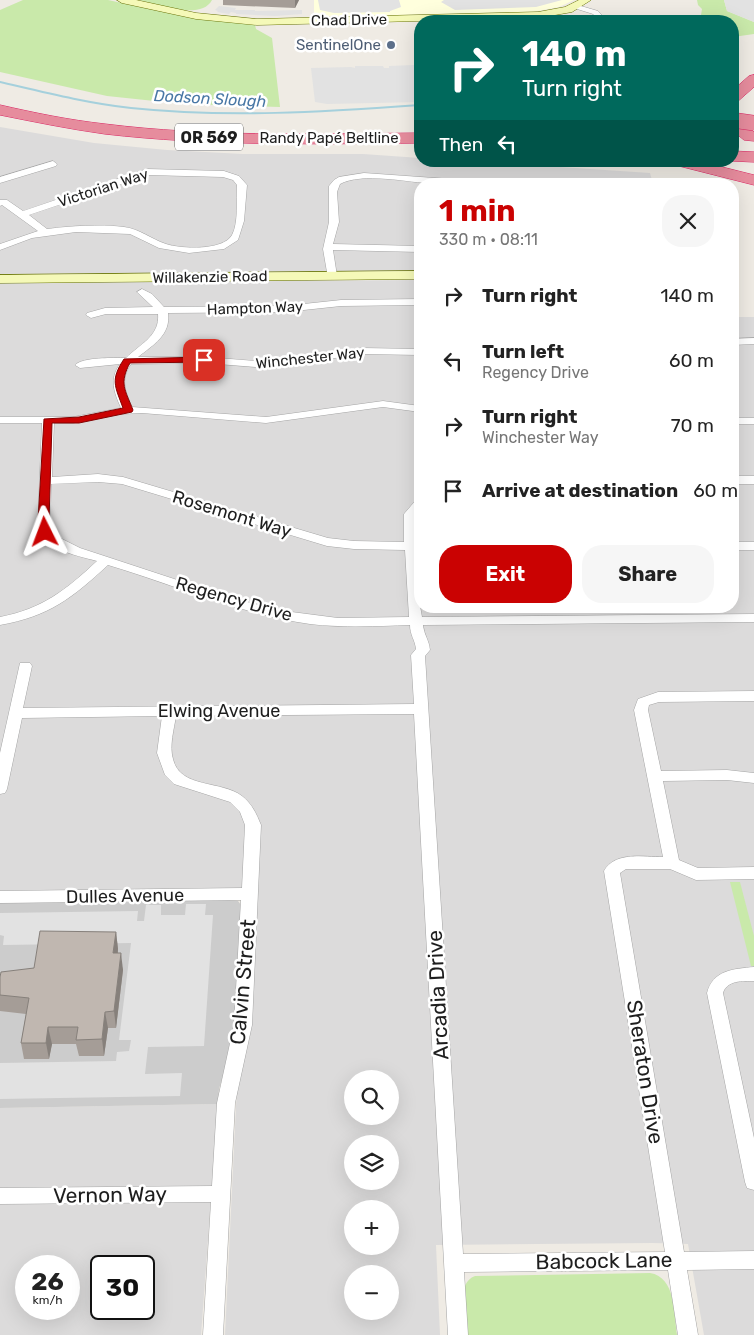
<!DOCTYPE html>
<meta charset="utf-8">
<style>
body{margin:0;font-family:Rubik,sans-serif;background:#f6f6f6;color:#222;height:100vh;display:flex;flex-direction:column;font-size:19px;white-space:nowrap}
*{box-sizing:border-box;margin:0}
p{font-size:16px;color:#767676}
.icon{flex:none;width:28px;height:28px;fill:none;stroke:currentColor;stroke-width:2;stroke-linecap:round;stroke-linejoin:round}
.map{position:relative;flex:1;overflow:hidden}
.panel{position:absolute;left:414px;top:178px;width:325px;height:435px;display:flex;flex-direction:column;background:#fff;border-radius:20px;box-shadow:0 5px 20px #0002}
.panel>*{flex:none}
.hud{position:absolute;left:414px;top:15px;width:325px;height:152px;border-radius:20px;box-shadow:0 5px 20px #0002;background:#00695c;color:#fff;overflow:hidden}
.controls{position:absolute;left:344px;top:1070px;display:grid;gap:10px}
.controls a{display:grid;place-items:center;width:55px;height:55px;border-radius:50%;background:#fff;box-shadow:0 5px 20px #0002;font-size:25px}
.speed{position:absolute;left:15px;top:1255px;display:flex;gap:10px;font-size:25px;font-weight:700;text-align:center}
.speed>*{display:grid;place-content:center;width:65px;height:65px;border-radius:50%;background:#fff;box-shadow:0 5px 20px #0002;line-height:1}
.speed small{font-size:12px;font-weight:400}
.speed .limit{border:2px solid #111;border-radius:8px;background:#fff;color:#111}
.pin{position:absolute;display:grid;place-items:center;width:42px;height:42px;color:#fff;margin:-21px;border-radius:10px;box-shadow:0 2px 8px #0006}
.me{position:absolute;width:55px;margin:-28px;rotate:357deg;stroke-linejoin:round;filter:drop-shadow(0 0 4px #0008)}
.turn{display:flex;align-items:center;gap:18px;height:105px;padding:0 25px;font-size:22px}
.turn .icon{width:65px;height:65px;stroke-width:2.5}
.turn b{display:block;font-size:35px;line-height:42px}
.then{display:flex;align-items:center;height:48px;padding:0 25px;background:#0003;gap:10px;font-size:19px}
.round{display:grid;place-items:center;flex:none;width:52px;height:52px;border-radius:20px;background:#f6f6f6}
.headline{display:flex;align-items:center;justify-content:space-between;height:85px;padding:0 25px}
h1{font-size:30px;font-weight:700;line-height:38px;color:#ca0202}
.action{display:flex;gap:10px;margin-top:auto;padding:10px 25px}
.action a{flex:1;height:58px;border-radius:20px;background:#ca0202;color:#fff;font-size:20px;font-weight:700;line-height:58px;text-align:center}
.action a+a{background:#f6f6f6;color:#222}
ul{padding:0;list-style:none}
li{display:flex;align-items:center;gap:15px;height:65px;padding:0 25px}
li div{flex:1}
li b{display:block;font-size:19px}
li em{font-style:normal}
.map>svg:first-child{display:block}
.residential{fill:#dcdbdb;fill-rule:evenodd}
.education{fill:#ffd}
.religious{fill:#ccc}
.grass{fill:#c9e9aa}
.parking{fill:#e2e2e2}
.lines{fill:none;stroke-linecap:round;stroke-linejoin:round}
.stream{stroke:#a5d0dc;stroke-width:2}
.street-casing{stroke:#a5a5a5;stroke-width:1}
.secondary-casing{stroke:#687406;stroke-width:1}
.highway-casing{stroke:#d92663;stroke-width:1}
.street{fill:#fff;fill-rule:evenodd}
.secondary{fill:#f5f9b8;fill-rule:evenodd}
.highway{fill:#e68c9d;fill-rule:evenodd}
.highway-bridge-casing{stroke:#d92663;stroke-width:16;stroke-linecap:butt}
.highway-bridge{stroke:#e68c9d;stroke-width:15}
.wall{fill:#a59d97}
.shaded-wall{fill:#86807b}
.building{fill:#c0b7b0;stroke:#86807b}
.route{fill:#ca0202;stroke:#830101}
.service-dot{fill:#5c6f8a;stroke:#fff;stroke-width:2}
.labels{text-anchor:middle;stroke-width:5;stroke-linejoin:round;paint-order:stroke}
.far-street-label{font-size:15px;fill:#1e1e1e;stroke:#fff}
.far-service-label{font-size:15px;fill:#4e5e75;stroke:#fff;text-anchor:end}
.far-water-label{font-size:16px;font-style:italic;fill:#4877a5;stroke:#fff}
.shield{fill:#fff;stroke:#626262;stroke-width:1}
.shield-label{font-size:16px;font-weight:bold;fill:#1e1e1e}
.street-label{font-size:18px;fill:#1e1e1e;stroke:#fff}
.near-street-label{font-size:21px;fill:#1e1e1e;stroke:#fff}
</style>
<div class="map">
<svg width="754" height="1335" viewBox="0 0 754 1335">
<rect width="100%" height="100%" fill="#efebe4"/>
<g class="residential">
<polygon points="0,127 94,143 167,150 243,154 363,154 420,158 420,161 470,161 650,173 653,184 420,184 420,271 0,274"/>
<path d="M 420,280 L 420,606 L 732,606 L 733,317 L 754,317 L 754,1335 L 704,1335 L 688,1244 L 652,1243 L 436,1245 L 440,1335 L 225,1335 L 236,1107 L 249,894 L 0,897 L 0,283 ZM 352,1079 L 390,1079 L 390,1116 L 352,1116 ZM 352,1144 L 390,1144 L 390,1181 L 352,1181 ZM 352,1209 L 390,1209 L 390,1246 L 352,1246 ZM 352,1274 L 390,1274 L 390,1311 L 352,1311 Z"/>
<path d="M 218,1104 L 201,1335 L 0,1335 L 0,1108 ZM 26,1266 L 69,1266 L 69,1309 L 26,1309 ZM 101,1266 L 144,1266 L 144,1309 L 101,1309 Z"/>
</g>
<polygon class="education" points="314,0 574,0 559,7 533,12 314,17"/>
<polygon class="religious" points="228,900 238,901 241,905 236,1025 233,1043 219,1089 218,1104 0,1108 0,903"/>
<g class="grass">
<polygon points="23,0 108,0 191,18 255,25 256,29 272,38 280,107 183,104 107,96 0,72 0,10"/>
<path d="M 139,0 L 212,0 C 201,21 158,4 139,0 Z"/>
<polygon points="697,0 724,0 727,11 754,22 754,34 733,37 732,21 700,21 702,9 698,5"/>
<polygon points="730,882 740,882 754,936 754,966 751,966"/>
<path d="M 650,1273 C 676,1277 674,1314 677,1335 L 467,1335 C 465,1318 455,1283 475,1276 Z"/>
</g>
<g class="parking">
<polygon points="318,0 399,0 401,7 390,11 390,12 334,13 320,10"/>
<polygon points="444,0 562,0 536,7 455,10 441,2"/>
<polygon points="724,0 754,0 754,22 727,11"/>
<polygon points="219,6 236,8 235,10 255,10 255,11 302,10 302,14 275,16 236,14 236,13 231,12 229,14 217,12 218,11 215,10"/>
<polygon points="414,65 414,67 420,67 420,102 327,104 315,102 311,68 351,67 355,68 355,66 383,66 384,68 389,68 389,66"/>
<polygon points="186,904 206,904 205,915 213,915 204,1046 148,1047 145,1074 182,1073 180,1096 0,1099 0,1063 116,1061 117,1052 129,1051 131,1040 119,1040 131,943 3,945 4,936 0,935 0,913 138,911 137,921 144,921 146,905 161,905 161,915 185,915"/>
</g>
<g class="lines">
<path class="stream" d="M 0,82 C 43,92 86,103 131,108 C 227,118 324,112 420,105"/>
<g class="street-casing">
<g id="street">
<polygon points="574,4 598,11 607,21 599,21 593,14 574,8"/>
<polygon points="53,161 57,164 56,166 0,183 0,177"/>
<path d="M 147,169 L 224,171 L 239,176 L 247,185 L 244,221 L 238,240 L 224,249 L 189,253 L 159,248 L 130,234 L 76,232 L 32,238 L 0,250 L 0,244 L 38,231 L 2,205 L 0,206 L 0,200 L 7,200 L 23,211 ZM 148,175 L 223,177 L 233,180 L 237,185 C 236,200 239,222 232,235 C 223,251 181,249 166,244 C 151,239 140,229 124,227 C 98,224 72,226 47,229 L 29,215 Z"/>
<path d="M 364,173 L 477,181 L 481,184 C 466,184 450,184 434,184 C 408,182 362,172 340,184 L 337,192 L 339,222 L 333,244 L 420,246 L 420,252 L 333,250 L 337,276 L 332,279 L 328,278 L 323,249 L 329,222 L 329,186 L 334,180 L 339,177 Z"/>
<path d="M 142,289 L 152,294 L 164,307 L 285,306 L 341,300 L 420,299 L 420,305 L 341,306 L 285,312 L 168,313 C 171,335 153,345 138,357 L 205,357 L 267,362 L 362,348 L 420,349 L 420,355 L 362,354 L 267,368 L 205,363 L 131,364 C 120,379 125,391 132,407 L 266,417 L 383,401 L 420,406 L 420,412 L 383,407 L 266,423 L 142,413 L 121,414 L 73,423 L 54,423 L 52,477 L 98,474 L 123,477 L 328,538 L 354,541 L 404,542 L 404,514 L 416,500 L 420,499 L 420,510 C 412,519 416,532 417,542 L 420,542 L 420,550 L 417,550 L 420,606 L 422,617 L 754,614 L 754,622 L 423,625 C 424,635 429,640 430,650 L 425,656 L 463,1254 L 665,1252 L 604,871 C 615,851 644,857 663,857 L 634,710 L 638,699 L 658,692 L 754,691 L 754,701 L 659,702 L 649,705 L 648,710 L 661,771 L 727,770 L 754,773 L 754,783 L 727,780 L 663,781 L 679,860 L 698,868 L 754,867 L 754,879 L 696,880 L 670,869 L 626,869 L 620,873 L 684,1252 L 754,1251 L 754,1269 L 687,1270 L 698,1335 L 678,1335 L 668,1270 L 464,1272 L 468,1335 L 448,1335 L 414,714 L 176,716 C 174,729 169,746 173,759 C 180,789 221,780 242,796 C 252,804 256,813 261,825 L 252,1025 L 235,1103 L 223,1335 L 203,1335 L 211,1202 L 0,1204 L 0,1188 L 212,1186 L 217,1103 L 234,1025 L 241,900 L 0,903 L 0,891 L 242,888 L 245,825 L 240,812 L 230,802 L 174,784 L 165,775 L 157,753 L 162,716 L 22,718 L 7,789 L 5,793 L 0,794 L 0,753 L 20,663 L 30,663 L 32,666 L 23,708 L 414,704 L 411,655 L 416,649 C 415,640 410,635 410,625 C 377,626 343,628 310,624 C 240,614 175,585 108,565 C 72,598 50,616 0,625 L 0,617 C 42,609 66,590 97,561 C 75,555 39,549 38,521 L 42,423 L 0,423 L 0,417 L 73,417 L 121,408 C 114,392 109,379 120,364 L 80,368 L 75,365 C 83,357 113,358 126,358 C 140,344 160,336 158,314 L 106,314 L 91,318 L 86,315 L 87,313 L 105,308 L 153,307 L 137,292 ZM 98,482 L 122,484 L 327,546 L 354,549 L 405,550 L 409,617 L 338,618 L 284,611 L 235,599 L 80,548 L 54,535 L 50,524 L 51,484 Z"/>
<polygon points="754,338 754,344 732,345 732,339"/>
<rect x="732" y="418" width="22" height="6"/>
<rect x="732" y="476" width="22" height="8"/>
<rect x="732" y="542" width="22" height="8"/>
<path d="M 754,967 L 754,981 C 743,981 727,980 723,993 L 754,1138 L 754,1190 L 747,1188 L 745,1182 L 707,993 C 713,970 733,969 754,967 Z"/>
</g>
</g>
<g class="secondary-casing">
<g id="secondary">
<polygon points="117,0 136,0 196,13 257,19 538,12 565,7 579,0 591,0 572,12 538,18 257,25 196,19 122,3"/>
<polygon points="420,271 420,279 0,283 0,275"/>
</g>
</g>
<g class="highway-casing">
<g id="highway">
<polygon points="754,75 754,87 737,102 732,103 732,91 749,76"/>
<path d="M 0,105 C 35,113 69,120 105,124 C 209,137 315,134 420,133 L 420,143 C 315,144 209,146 105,134 C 69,129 35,122 0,115 Z"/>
<polygon points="732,114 737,115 742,122 754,132 754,141 744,140 732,130"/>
<polygon points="732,151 754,152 754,162 732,161"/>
<polygon points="669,161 698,161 754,175 754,185 671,164"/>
</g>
</g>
<use href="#street" class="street"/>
<use href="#secondary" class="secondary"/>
<use href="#highway" class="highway"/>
<g class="highway-bridge-casing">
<polyline id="highway-bridge" points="732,120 754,123"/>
</g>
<use href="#highway-bridge" class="highway-bridge"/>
</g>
<g class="wall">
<polygon points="223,0 299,0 295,8 223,5"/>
<polygon points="116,932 118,949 118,953 123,970 116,1028 108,1028 104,1056 79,1056 76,1044 52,1044 49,1059 24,1059 21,1043 26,1014 0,1011 0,977 34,968"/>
</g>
<g class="shaded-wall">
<polygon points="295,0 299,0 295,8"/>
<polygon points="116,932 118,949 116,970 113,953"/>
<polygon points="121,953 123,970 116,1028 114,1011"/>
<polygon points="105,1012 108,1028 104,1056 102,1039"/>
<polygon points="48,1027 52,1044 49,1059 46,1043"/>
</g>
<polygon class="building" points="40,931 116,932 113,953 121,953 114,1011 105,1012 102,1039 76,1040 78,1027 48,1027 46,1043 21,1043 29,998 0,995 0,977 1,972 34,968"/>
<path class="route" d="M 204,357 L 208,358 L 208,362 L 130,363 C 119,383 125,390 133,410 L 132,412 L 79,423 L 52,423 L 49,521 L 50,532 L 45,535 L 42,534 L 38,521 L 44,419 L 79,417 L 123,408 C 115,386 110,380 124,359 Z"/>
<circle class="service-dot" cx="391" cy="45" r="5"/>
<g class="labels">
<g class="far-street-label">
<text transform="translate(349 20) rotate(-1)" y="5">Chad Drive</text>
<text x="329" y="143">Randy Papé Beltline</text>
<text transform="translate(103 188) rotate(-18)" y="5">Victorian Way</text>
<text transform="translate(210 277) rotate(-1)" y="5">Willakenzie Road</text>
<text transform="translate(255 308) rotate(-2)" y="5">Hampton Way</text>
<text transform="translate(310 358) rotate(-6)" y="5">Winchester Way</text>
</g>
<g class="far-service-label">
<text x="381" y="50">SentinelOne</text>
</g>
<g class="far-water-label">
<text transform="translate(210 98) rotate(3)" y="6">Dodson Slough</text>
</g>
<rect class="shield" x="175" y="123.5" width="68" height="27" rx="4"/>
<g class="shield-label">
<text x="209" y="143">OR 569</text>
</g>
<g class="street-label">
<text transform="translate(232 514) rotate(17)" y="6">Rosemont Way</text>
<text transform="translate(234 599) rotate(16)" y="6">Regency Drive</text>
<text x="219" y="717">Elwing Avenue</text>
<text transform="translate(125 896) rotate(-1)" y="6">Dulles Avenue</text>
</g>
<g class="near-street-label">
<text transform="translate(243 982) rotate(-85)" y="7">Calvin Street</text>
<text transform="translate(438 995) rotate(-93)" y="7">Arcadia Drive</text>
<text transform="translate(645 1072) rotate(81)" y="7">Sheraton Drive</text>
<text transform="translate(110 1195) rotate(-1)" y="7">Vernon Way</text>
<text transform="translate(604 1261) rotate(-1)" y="7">Babcock Lane</text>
</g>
</g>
</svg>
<div class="controls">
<a><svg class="icon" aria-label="search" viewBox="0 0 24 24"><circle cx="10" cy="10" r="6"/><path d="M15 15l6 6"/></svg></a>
<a><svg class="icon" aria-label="layers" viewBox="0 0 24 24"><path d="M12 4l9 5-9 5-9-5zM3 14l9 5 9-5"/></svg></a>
<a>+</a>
<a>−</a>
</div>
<div class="speed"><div>26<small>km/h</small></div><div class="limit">30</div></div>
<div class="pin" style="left:204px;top:360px;background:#d93025"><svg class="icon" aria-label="arrive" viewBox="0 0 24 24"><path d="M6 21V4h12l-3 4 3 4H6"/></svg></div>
<svg class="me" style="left:45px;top:532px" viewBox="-20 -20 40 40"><path d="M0-17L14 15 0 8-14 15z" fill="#ca0202" stroke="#fff" stroke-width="4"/></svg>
<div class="hud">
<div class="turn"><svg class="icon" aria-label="right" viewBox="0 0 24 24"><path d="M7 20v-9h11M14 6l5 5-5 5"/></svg><div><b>140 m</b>Turn right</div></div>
<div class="then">Then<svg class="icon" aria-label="left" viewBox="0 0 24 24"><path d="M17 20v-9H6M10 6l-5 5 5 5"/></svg></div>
</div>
<section class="panel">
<div class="headline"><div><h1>1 min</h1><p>330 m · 08:11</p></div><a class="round"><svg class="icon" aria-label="close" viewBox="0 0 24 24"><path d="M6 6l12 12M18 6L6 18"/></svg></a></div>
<ul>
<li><svg class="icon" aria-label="right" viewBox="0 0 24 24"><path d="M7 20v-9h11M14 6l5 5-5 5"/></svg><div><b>Turn right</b></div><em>140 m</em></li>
<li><svg class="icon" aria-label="left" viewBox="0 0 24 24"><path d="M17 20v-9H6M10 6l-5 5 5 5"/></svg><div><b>Turn left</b><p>Regency Drive</p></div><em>60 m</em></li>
<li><svg class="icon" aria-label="right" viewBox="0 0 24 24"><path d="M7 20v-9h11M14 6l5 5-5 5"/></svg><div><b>Turn right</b><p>Winchester Way</p></div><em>70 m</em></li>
<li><svg class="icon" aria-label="arrive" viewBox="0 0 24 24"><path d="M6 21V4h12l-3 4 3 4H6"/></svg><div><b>Arrive at destination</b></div><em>60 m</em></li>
</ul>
<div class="action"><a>Exit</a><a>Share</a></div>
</section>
</div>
